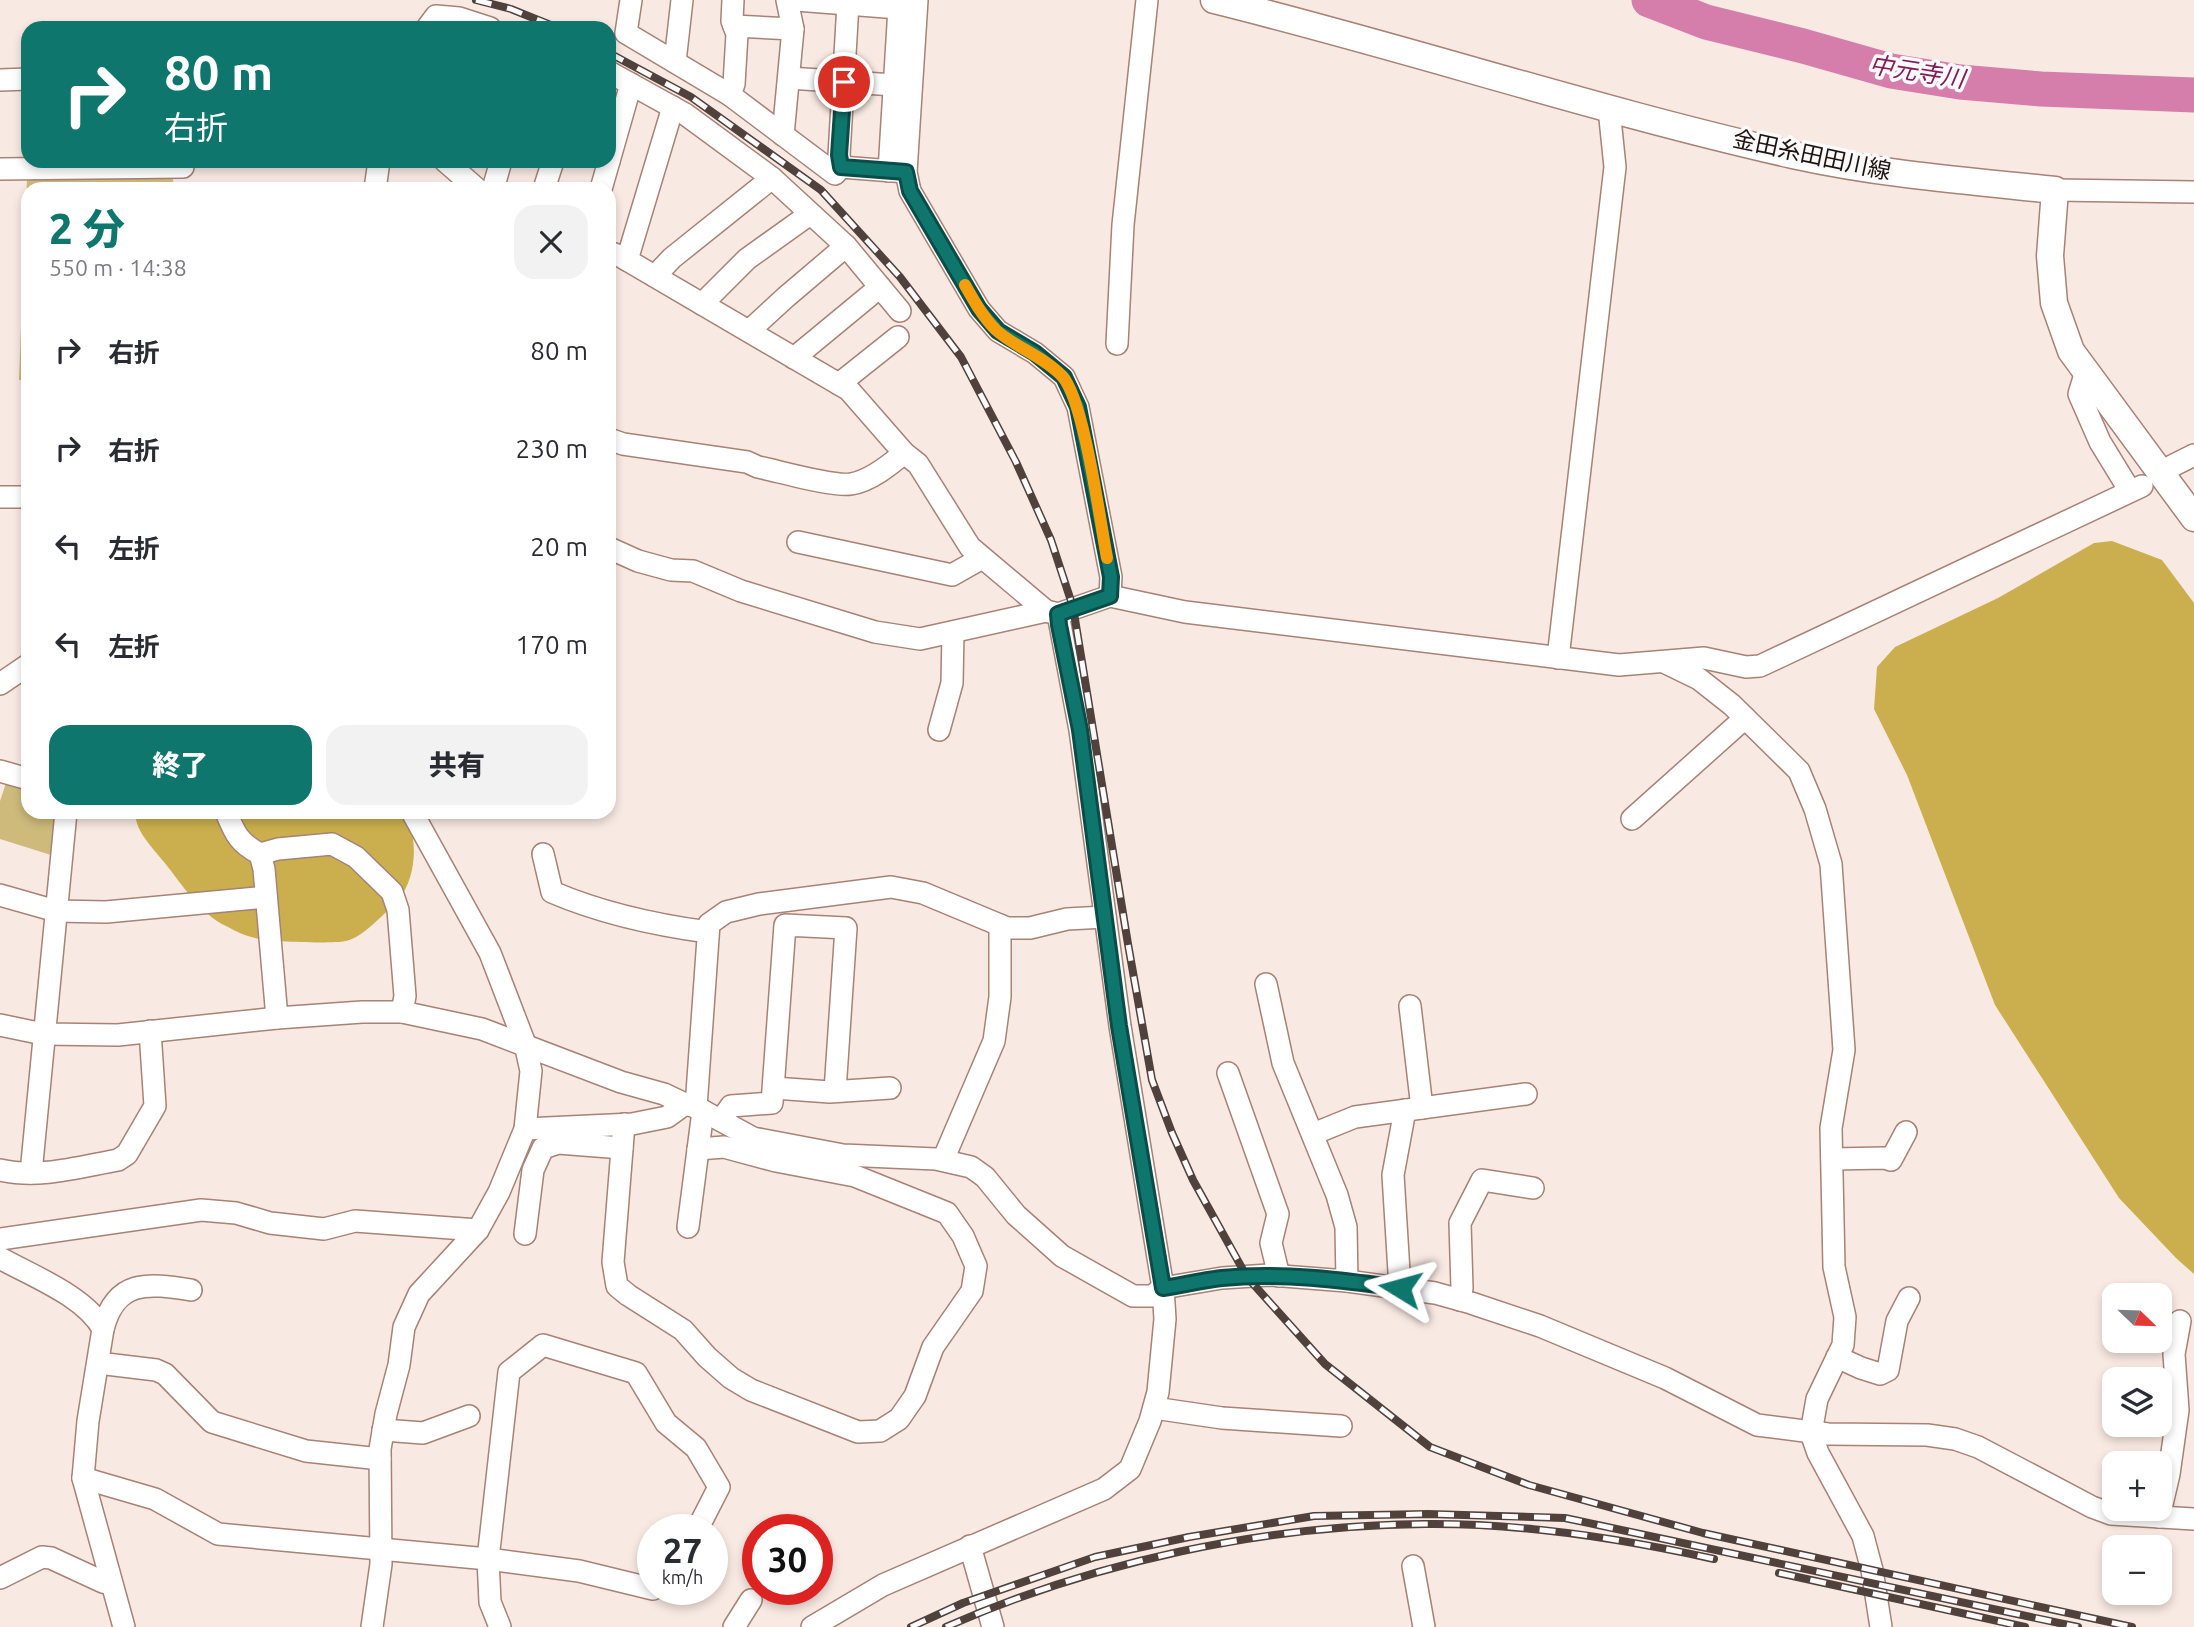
<!DOCTYPE html>
<html lang="ja">
<meta charset="utf-8">
<style>
body{margin:0;font-family:Ubuntu,"Noto Sans JP",sans-serif;background:#f2f2f3;color:#2b2b33;height:100vh;display:flex;flex-direction:column;font-size:26px;white-space:nowrap}
*{box-sizing:border-box;margin:0}
p{font-size:23px;color:#7c7c81}
.icon{flex:none;width:38px;height:38px;fill:none;stroke:currentColor;stroke-width:2;stroke-linecap:round;stroke-linejoin:round}
.map{position:relative;flex:1;overflow:hidden}
.details{position:absolute;left:21px;top:182px;width:595px;height:637px;display:flex;flex-direction:column;background:#fff;border-radius:21px;box-shadow:0 4px 10px #0003}
.details>*{flex:none}
.top-card{position:absolute;left:21px;top:21px;width:595px;height:147px;border-radius:21px;box-shadow:0 4px 10px #0003;background:#0f766e;color:#fff;overflow:hidden}
.needle{width:46px;rotate:113deg}
.buttons{position:absolute;left:2102px;top:1283px;display:grid;gap:14px}
.buttons a{display:grid;place-items:center;width:70px;height:70px;border-radius:14px;background:#fff;box-shadow:0 4px 10px #0003;font-size:35px}
.speed{position:absolute;left:637px;top:1514px;display:flex;gap:14px;font-size:35px;font-weight:700;text-align:center}
.speed>*{display:grid;place-content:center;width:91px;height:91px;border-radius:50%;background:#fff;box-shadow:0 4px 10px #0003;line-height:1}
.speed small{font-size:18px;font-weight:400}
.speed .limit{border:10px solid #d22;background:#fff;color:#111}
.pin{position:absolute;display:grid;place-items:center;width:60px;height:60px;color:#fff;margin:-30px;border:4px solid #fff;border-radius:50%;box-shadow:0 2px 7px #0007}
.me{position:absolute;width:77px;margin:-38px;rotate:278deg;stroke-linejoin:round;filter:drop-shadow(0 0 5px #0008)}
.turn{display:flex;align-items:center;gap:24px;height:147px;padding:0 28px;font-size:32px}
.turn .icon{width:91px;height:91px;stroke-width:2.5}
.turn b{display:block;font-size:49px;line-height:60px}
.round{display:grid;place-items:center;flex:none;width:74px;height:74px;border-radius:21px;background:#f2f2f3}
.head{display:flex;align-items:center;justify-content:space-between;height:119px;padding:0 28px}
h1{font-size:42px;font-weight:800;line-height:52px;color:#0f766e}
.button{display:flex;gap:14px;margin-top:auto;padding:14px 28px}
.button a{flex:1;height:80px;border-radius:21px;background:#0f766e;color:#fff;font-size:28px;font-weight:800;line-height:80px;text-align:center}
.button a+a{background:#f2f2f3;color:#2b2b33}
ul{padding:0;list-style:none}
li{display:flex;align-items:center;gap:21px;height:98px;padding:0 28px}
li div{flex:1}
li b{display:block;font-size:26px}
li em{font-style:normal}
.map>svg:first-child{display:block}
.green{fill:#ceba7b}
.forest{fill:#cbaf4e}
.lines{fill:none;stroke-linecap:round;stroke-linejoin:round}
.river{stroke:#d57eab;stroke-width:35}
.minor-casing{stroke:#a78275;stroke-width:24}
.major-casing{stroke:#a78275;stroke-width:29}
.minor{stroke:#fff;stroke-width:21}
.major{stroke:#fff;stroke-width:26}
.rail-casing{stroke:#50413d;stroke-width:8}
.rail{stroke:#fafafa;stroke-width:5;stroke-dasharray:16;stroke-linecap:butt}
.route-casing{stroke:#0a4d48;stroke-width:18}
.route{stroke:#0f766e;stroke-width:12}
.slow{stroke:#f59e0b;stroke-width:12}
.labels{text-anchor:middle;stroke-width:7;stroke-linejoin:round;paint-order:stroke}
.street-label{font-size:23px;fill:#1f110d;stroke:#fafafa}
.water-label{font-size:24px;font-style:italic;fill:#841d5b;stroke:#fafafa}
</style>
<div class="map">
<svg width="2194" height="1627" viewBox="0 0 2194 1627">
<rect width="100%" height="100%" fill="#f9e9e3"/>
<g class="green">
<polygon points="27,179 173,179 174,189 28,189 28,380 19,380"/>
<polygon points="6,783 28,790 28,812 57,812 51,855 0,839 0,801"/>
</g>
<g class="forest">
<polygon points="2112,541 2162,560 2194,603 2194,1274 2176,1258 2119,1198 1995,1005 1907,775 1874,709 1877,667 1895,647 1998,598 2094,543"/>
<path d="M 136,812 L 405,812 C 418,838 417,874 400,898 C 395,905 387,911 381,917 C 371,926 359,938 346,941 C 333,944 269,942 255,938 C 246,936 235,931 226,926 C 199,913 182,884 164,862 C 154,849 133,829 136,812 Z"/>
</g>
<g class="lines">
<polyline class="river" points="1649,0 1706,22 1803,46 1891,71 1960,82 2041,89 2194,95"/>
<g class="minor-casing">
<g id="minor">
<polyline points="631,0 626,33 730,95 835,174 841,167 906,172"/>
<polyline points="796,0 911,9"/>
<polyline points="917,0 906,172 910,191 979,309 998,331 1035,353 1064,377 1078,407 1111,577 1110,596"/>
<polyline points="734,26 793,29"/>
<polyline points="427,28 436,16 459,18 490,28"/>
<polyline points="675,62 682,0"/>
<polyline points="609,72 685,114 772,178 846,246 900,311"/>
<polyline points="789,78 894,85"/>
<polyline points="0,80 28,79"/>
<polyline points="730,95 734,84 737,34 732,21 733,0"/>
<polyline points="783,135 793,29 787,0"/>
<polyline points="445,161 477,189"/>
<polyline points="609,161 631,84"/>
<polyline points="841,167 839,155 848,4"/>
<polyline points="0,169 183,167"/>
<polyline points="889,171 899,8"/>
<polyline points="375,189 379,161"/>
<polyline points="493,189 501,161"/>
<polyline points="544,189 553,161"/>
<polyline points="601,189 609,161"/>
<polyline points="2055,190 2194,192"/>
<polyline points="609,252 620,256 849,390 904,453 918,464 970,547 1046,611 1058,614 1110,596 1185,612 1619,665 1704,658 1746,667 1760,666 2142,486"/>
<polyline points="627,260 673,107"/>
<polyline points="655,276 672,258 772,178"/>
<polyline points="702,304 747,259 810,214"/>
<polyline points="749,331 786,297 846,246"/>
<polyline points="1117,344 1123,225 1147,0"/>
<polyline points="794,358 880,287"/>
<polyline points="2086,371 2079,394 2100,442 2130,491"/>
<polyline points="839,384 898,337"/>
<path d="M 609,439 L 623,444 L 747,462 L 758,467 C 778,471 833,487 851,484 C 870,481 890,465 904,453"/>
<polyline points="2172,466 2194,455"/>
<polyline points="0,497 28,497"/>
<polyline points="798,542 952,575 982,558"/>
<polyline points="609,548 638,561 671,570 693,571 741,591 875,632 920,639 1046,611"/>
<polyline points="1558,658 1615,167 1609,109"/>
<polyline points="1664,662 1699,679 1732,705 1799,771 1815,809 1831,864 1844,1050 1831,1128 1834,1267 1845,1317 1843,1345 1817,1399 1811,1433 1818,1453 1863,1536 1872,1570 1881,1627"/>
<polyline points="0,684 28,665"/>
<polyline points="939,730 952,683 953,632"/>
<polyline points="0,771 28,779"/>
<path d="M 226,812 C 235,834 239,843 260,854 L 264,869 L 277,1018"/>
<polyline points="1632,819 1745,718"/>
<polyline points="260,854 278,849 332,844 356,857 392,892 398,910 405,996 402,1012"/>
<path d="M 543,854 L 552,892 C 601,913 655,925 708,932"/>
<polyline points="0,895 56,911 106,912 266,897"/>
<polyline points="1266,984 1283,1063 1337,1195 1346,1227 1347,1281"/>
<polyline points="1410,1006 1422,1108"/>
<polyline points="0,1025 43,1034 118,1035 277,1018 362,1012 402,1012 482,1029 621,1082 664,1094 685,1104 696,1107 753,1138 843,1155 936,1159 971,1167 985,1177 1016,1215 1062,1256 1133,1296 1152,1296 1163,1288 1222,1278 1269,1275 1347,1281 1435,1293 1471,1303 1540,1326 1665,1378 1757,1425 1828,1434 1927,1435 1955,1439 1978,1447 2092,1507 2111,1514 2194,1519"/>
<polyline points="1228,1073 1278,1214 1271,1243 1279,1276"/>
<polyline points="774,1088 830,1092 890,1088"/>
<polyline points="696,1107 709,924 726,912 759,904 891,887 923,893 1007,928 1030,928 1067,919 1105,917"/>
<polyline points="721,1120 731,1106 772,1103 785,925 846,928 835,1091"/>
<polyline points="624,1124 613,1262 617,1286 628,1295 683,1330 707,1357 731,1378 751,1390 858,1432 880,1431 899,1419 915,1396 933,1347 972,1291 976,1266 963,1236 947,1213 855,1176 776,1161 724,1147 698,1149"/>
<polyline points="525,1129 632,1124 667,1117 685,1104"/>
<polyline points="1313,1134 1355,1117 1526,1094"/>
<polyline points="1832,1159 1885,1158 1891,1160 1906,1132"/>
<polyline points="943,1160 994,1041 1000,997 1000,925"/>
<path d="M 0,1170 C 39,1179 79,1167 118,1160 L 127,1154 L 155,1106 L 150,1031"/>
<polyline points="31,1173 66,812"/>
<polyline points="688,1227 703,1111"/>
<polyline points="525,1234 533,1170 543,1148 558,1143 622,1148"/>
<polyline points="0,1239 201,1210 236,1213 270,1223 324,1229 355,1221 478,1230"/>
<path d="M 0,1258 C 32,1276 85,1296 103,1329 L 88,1421 L 83,1478 L 124,1627"/>
<polyline points="1400,1288 1393,1175 1405,1110"/>
<polyline points="1460,1300 1462,1288 1460,1223 1482,1180 1533,1188"/>
<path d="M 103,1329 C 116,1279 148,1283 191,1290"/>
<polyline points="1837,1357 1861,1368 1880,1374 1888,1370 1897,1321 1909,1298"/>
<polyline points="98,1363 156,1370 165,1374 212,1422 306,1451 380,1459"/>
<polyline points="1154,1408 1222,1418 1341,1426"/>
<polyline points="383,1430 423,1433 469,1416"/>
<polyline points="83,1478 155,1499 218,1534 488,1559 490,1602 500,1627"/>
<polyline points="2159,1517 2169,1474 2178,1410 2174,1354 2180,1321"/>
<polyline points="970,1546 993,1627"/>
<polyline points="1413,1566 1424,1627"/>
<polyline points="0,1578 42,1557 51,1558 103,1582 111,1584"/>
<polyline points="653,1589 579,1571 488,1559 509,1372 543,1345 636,1373 666,1423 696,1448 719,1487 697,1530"/>
<polyline points="372,1627 381,1564 380,1449 386,1414 399,1365 404,1327 419,1294 478,1230 499,1192 525,1129 531,1071 525,1044 490,953 412,812"/>
<polyline points="734,1627 751,1600"/>
<polyline points="812,1627 883,1585 1104,1489 1130,1469 1150,1421 1158,1392 1165,1319 1163,1288 1120,1026 1080,730 1058,614"/>
</g>
</g>
<g class="major-casing">
<path id="major" d="M 1214,0 C 1408,48 1598,111 1793,155 C 1879,174 1967,181 2055,190 L 2050,256 L 2054,303 L 2071,351 L 2194,518"/>
</g>
<use href="#minor" class="minor"/>
<use href="#major" class="major"/>
<g class="rail-casing">
<g id="rail">
<polyline points="476,0 511,9 558,28"/>
<polyline points="609,53 691,97 821,190 900,277 961,357 1016,462 1051,540 1073,607 1128,944 1152,1080 1172,1133 1193,1180 1247,1277 1325,1364 1430,1447 1529,1485 1703,1533 2132,1627"/>
<polyline points="1779,1573 2025,1627"/>
<polyline points="911,1627 963,1603 1095,1557 1189,1537 1314,1516 1428,1514 1565,1518 2078,1627"/>
<path d="M 946,1627 C 1093,1562 1264,1525 1425,1524 C 1521,1523 1620,1538 1714,1559"/>
</g>
</g>
<use href="#rail" class="rail"/>
</g>
<g class="lines">
<g class="route-casing">
<path id="route" d="M 844,82 L 839,155 L 841,167 L 906,172 L 910,191 L 979,309 L 998,331 L 1035,353 L 1064,377 L 1078,407 L 1111,577 L 1110,596 L 1058,614 L 1059,625 L 1080,730 L 1119,1026 L 1163,1288 C 1183,1285 1203,1280 1222,1278 C 1281,1272 1341,1280 1400,1288"/>
</g>
<use href="#route" class="route"/>
<path class="slow" d="M 965,285 C 974,301 983,317 996,330 C 1013,346 1043,356 1062,376 C 1084,399 1100,521 1107,558"/>
</g>
<g class="labels">
<g class="street-label">
<text transform="translate(1812 155) rotate(12)" y="8">金田糸田田川線</text>
</g>
<g class="water-label">
<text transform="translate(1917 72) rotate(9)" y="8">中元寺川</text>
</g>
</g>
</svg>
<div class="buttons">
<a><svg class="needle" viewBox="-14 -14 28 28"><path d="M0-13l5 13h-10z" fill="#e53935"/><path d="M0 13l5-13h-10z" fill="#7c7c81"/></svg></a>
<a><svg class="icon" aria-label="layers" viewBox="0 0 24 24"><path d="M12 4l9 5-9 5-9-5zM3 14l9 5 9-5"/></svg></a>
<a>+</a>
<a>−</a>
</div>
<div class="speed"><div>27<small>km/h</small></div><div class="limit">30</div></div>
<div class="pin" style="left:844px;top:82px;background:#d93025"><svg class="icon" aria-label="arrive" viewBox="0 0 24 24"><path d="M6 21V4h12l-3 4 3 4H6"/></svg></div>
<svg class="me" style="left:1400px;top:1288px" viewBox="-20 -20 40 40"><path d="M0-17L14 15 0 8-14 15z" fill="#0f766e" stroke="#fff" stroke-width="4"/></svg>
<div class="top-card">
<div class="turn"><svg class="icon" aria-label="right" viewBox="0 0 24 24"><path d="M7 20v-9h11M14 6l5 5-5 5"/></svg><div><b>80 m</b>右折</div></div>
</div>
<section class="details">
<div class="head"><div><h1>2 分</h1><p>550 m · 14:38</p></div><a class="round"><svg class="icon" aria-label="close" viewBox="0 0 24 24"><path d="M6 6l12 12M18 6L6 18"/></svg></a></div>
<ul>
<li><svg class="icon" aria-label="right" viewBox="0 0 24 24"><path d="M7 20v-9h11M14 6l5 5-5 5"/></svg><div><b>右折</b></div><em>80 m</em></li>
<li><svg class="icon" aria-label="right" viewBox="0 0 24 24"><path d="M7 20v-9h11M14 6l5 5-5 5"/></svg><div><b>右折</b></div><em>230 m</em></li>
<li><svg class="icon" aria-label="left" viewBox="0 0 24 24"><path d="M17 20v-9H6M10 6l-5 5 5 5"/></svg><div><b>左折</b></div><em>20 m</em></li>
<li><svg class="icon" aria-label="left" viewBox="0 0 24 24"><path d="M17 20v-9H6M10 6l-5 5 5 5"/></svg><div><b>左折</b></div><em>170 m</em></li>
</ul>
<div class="button"><a>終了</a><a>共有</a></div>
</section>
</div>
